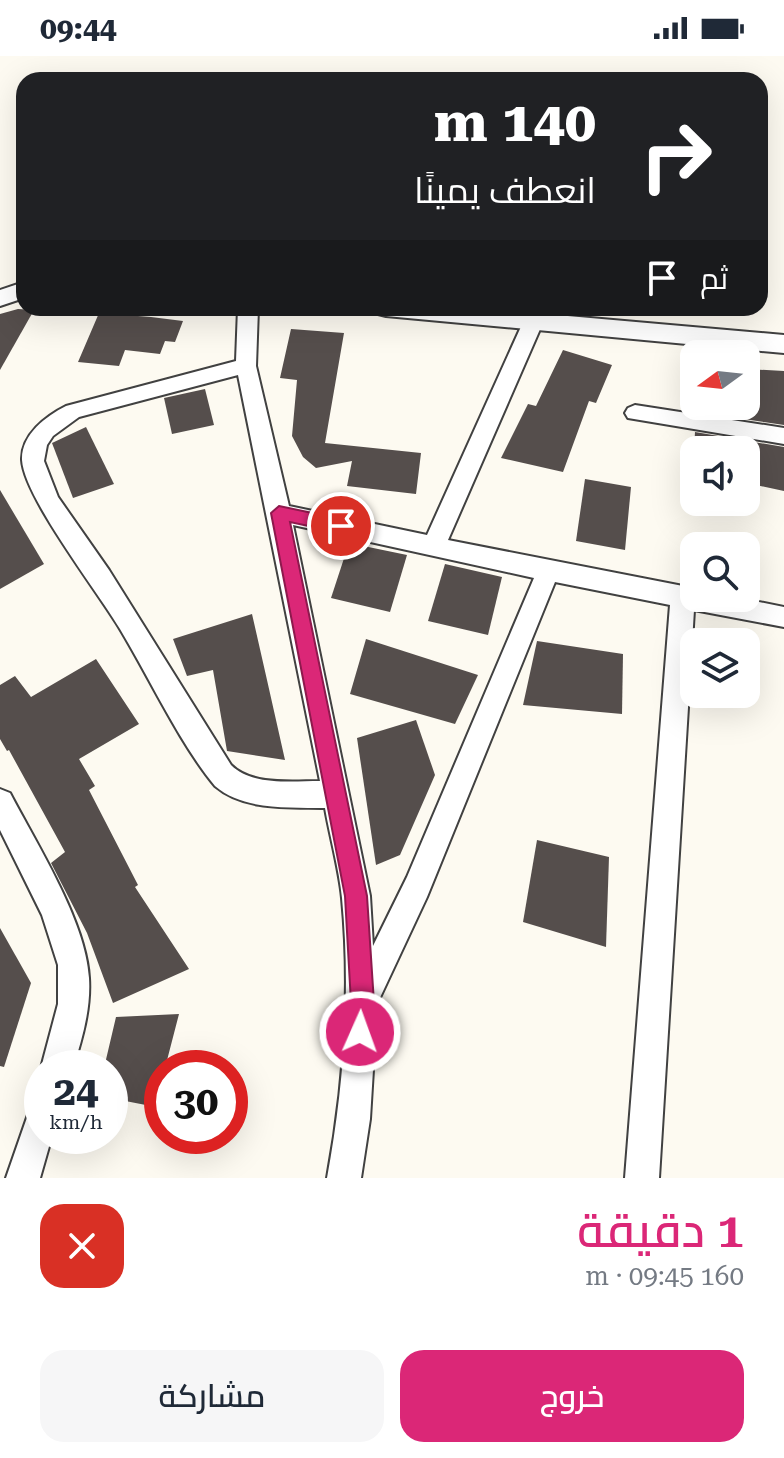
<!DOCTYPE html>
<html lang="ar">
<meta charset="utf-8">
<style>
body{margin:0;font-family:"Roboto Serif",Cairo,serif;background:#f6f6f7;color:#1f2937;direction:rtl;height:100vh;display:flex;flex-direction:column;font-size:30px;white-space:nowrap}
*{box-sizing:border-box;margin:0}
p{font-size:26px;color:#747a83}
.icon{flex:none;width:44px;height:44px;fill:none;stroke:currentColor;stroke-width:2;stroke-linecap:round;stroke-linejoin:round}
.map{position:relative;height:1122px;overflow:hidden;direction:ltr}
.panel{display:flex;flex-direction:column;background:#fff;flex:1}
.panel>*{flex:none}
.guide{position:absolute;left:16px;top:16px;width:752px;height:244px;border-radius:24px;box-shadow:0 8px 32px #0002;direction:rtl;background:#202124;color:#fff;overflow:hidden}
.needle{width:52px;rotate:255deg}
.tools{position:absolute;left:680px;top:284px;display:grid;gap:16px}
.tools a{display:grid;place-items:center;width:80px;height:80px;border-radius:16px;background:#fff;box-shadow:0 8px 32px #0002;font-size:40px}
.speed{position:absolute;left:24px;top:994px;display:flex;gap:16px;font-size:40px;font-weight:700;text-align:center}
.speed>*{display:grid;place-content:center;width:104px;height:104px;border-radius:50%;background:#fff;box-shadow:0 8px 32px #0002;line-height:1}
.speed small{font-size:20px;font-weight:400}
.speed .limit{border:12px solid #d22;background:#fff;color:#111}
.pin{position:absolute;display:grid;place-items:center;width:68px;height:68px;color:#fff;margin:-34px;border:4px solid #fff;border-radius:50%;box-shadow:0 2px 8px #0007}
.me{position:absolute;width:88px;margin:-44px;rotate:2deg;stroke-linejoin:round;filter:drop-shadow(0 0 6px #0008)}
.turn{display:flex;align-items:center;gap:28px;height:168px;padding:0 40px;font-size:36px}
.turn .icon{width:104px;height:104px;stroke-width:2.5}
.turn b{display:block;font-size:56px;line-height:68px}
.then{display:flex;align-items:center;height:76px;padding:0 40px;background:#0003;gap:16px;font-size:30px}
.round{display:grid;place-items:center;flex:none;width:84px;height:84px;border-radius:24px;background:#f6f6f7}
.head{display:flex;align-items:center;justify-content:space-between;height:136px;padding:0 40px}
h1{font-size:48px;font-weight:600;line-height:60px;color:#db2777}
.primary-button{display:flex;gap:16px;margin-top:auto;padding:16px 40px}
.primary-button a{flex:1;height:92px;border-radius:24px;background:#db2777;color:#fff;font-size:32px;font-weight:600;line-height:92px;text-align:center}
.primary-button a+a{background:#f6f6f7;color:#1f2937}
.status{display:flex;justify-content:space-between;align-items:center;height:56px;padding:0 40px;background:#fff;direction:ltr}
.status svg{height:22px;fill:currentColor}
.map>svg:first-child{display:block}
.building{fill:#554e4c}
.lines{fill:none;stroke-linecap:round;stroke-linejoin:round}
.minor-casing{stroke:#414141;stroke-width:4}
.tertiary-casing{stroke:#414141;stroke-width:4}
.minor{fill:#fff;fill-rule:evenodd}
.tertiary{fill:#fff;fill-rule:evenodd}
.route{fill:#db2777;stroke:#8e194d;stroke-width:2}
</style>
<div class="status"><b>09:44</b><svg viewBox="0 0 49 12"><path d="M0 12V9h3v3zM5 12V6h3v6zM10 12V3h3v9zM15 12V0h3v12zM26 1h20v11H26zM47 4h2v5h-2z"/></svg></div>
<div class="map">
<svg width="784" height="1122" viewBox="0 0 784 1122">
<rect width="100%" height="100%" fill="#fdfaf1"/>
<g class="building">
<polygon points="18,253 34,254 0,314 0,258"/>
<polygon points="99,257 151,261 183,265 175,286 165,285 160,298 125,294 119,310 78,306"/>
<polygon points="291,273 344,277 325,387 421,397 416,438 347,430 352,405 316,412 303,401 292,380 297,324 280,322"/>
<polygon points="563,294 612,309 596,347 589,345 563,416 501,402 528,348 536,350"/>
<polygon points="746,313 784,315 784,369 730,361 730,350 746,350"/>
<polygon points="205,333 214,369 172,378 164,342"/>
<polygon points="86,371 114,428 73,442 52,387"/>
<polygon points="695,376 784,391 784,435 746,427 746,394 694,394"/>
<polygon points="585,423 631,431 625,494 576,485"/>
<polygon points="0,434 44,508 0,533"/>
<polygon points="349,487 407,499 390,556 331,542"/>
<polygon points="445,508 502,521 488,579 428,565"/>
<polygon points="252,558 267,624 285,704 227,695 213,614 187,620 173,583"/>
<polygon points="366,583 478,619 455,668 350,638"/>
<polygon points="537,585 623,598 622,658 523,649"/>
<polygon points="96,603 139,668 79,703 95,730 89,734 138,829 135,831 189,913 113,947 87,877 51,807 65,796 9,694 7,695 0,683 0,629 15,620 31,641"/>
<polygon points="416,664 435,719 400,799 376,809 357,682"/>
<polygon points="537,784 609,801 606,891 523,866"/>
<polygon points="0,872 31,927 4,1011 0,1010"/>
<polygon points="179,958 165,1012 162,1012 156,1051 110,1042 110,1012 104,1012 116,961"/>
</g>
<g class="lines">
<g class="minor-casing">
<g id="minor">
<path d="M 238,252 L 258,252 L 256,310 L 289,450 L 427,479 L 524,264 L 534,257 L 544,264 L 448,484 L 683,530 L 694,533 L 694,542 L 739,542 L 784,551 L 784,571 L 694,554 L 659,1122 L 625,1122 L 670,549 L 555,526 L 427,841 L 377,948 L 370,1063 L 361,1122 L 327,1122 C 344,1030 351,936 342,842 C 339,812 330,781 325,752 C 289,751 244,755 215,730 C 180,688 149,621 120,573 C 98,536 24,441 22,404 C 21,379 46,360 66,350 L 236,305 ZM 238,319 L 320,725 C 292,725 252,730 231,709 L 109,514 L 58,441 L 44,405 L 47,389 L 53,380 L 79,361 ZM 293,469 L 534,522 L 407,821 L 373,890 L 370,840 Z"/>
<polygon points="635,349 784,372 784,388 628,362 625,357 628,352"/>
<path d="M 0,733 L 10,737 C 36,787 86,865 89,922 C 91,953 82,983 73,1012 L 41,1012 L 58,948 L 58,909 L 42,859 L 0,774 Z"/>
<polygon points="42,1045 42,1080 52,1080 40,1122 6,1122 31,1050"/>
</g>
</g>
<g class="tertiary-casing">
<g id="tertiary">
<polygon points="24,226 24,242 0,250 0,234"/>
<polygon points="374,252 477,252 784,279 784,297 386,260 378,258"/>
</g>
</g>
<use href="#minor" class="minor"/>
<use href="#tertiary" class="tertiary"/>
</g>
<polygon class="route" points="279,450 341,463 350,470 341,477 290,466 367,840 374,947 368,984 360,987 352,984 348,976 351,947 345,840 271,457"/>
</svg>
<div class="tools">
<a><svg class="needle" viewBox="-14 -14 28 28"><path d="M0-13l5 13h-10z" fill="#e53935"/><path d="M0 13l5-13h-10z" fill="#747a83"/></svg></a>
<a><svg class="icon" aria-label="sound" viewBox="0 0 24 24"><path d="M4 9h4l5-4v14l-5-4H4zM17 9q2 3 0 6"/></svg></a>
<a><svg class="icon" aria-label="search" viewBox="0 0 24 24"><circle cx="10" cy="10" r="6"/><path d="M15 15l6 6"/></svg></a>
<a><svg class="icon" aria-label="layers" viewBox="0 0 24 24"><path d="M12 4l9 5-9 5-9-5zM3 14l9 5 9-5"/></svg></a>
</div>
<div class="speed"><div>24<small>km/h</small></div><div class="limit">30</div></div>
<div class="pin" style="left:341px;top:470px;background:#d93025"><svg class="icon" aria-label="arrive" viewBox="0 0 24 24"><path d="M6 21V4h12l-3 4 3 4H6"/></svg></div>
<svg class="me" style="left:360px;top:976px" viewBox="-20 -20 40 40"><circle r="17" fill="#db2777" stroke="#fff" stroke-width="3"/><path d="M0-11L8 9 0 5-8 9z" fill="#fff"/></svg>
<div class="guide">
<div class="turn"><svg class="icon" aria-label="right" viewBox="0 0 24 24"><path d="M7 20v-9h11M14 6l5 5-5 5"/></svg><div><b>140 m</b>انعطف يمينًا</div></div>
<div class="then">ثم<svg class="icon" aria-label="arrive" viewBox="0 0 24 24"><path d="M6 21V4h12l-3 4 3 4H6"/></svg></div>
</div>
</div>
<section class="panel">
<div class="head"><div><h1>1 دقيقة</h1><p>160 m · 09:45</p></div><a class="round" style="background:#d93025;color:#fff"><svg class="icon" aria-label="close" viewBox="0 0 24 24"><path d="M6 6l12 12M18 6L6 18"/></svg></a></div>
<div class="primary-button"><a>خروج</a><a>مشاركة</a></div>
</section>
